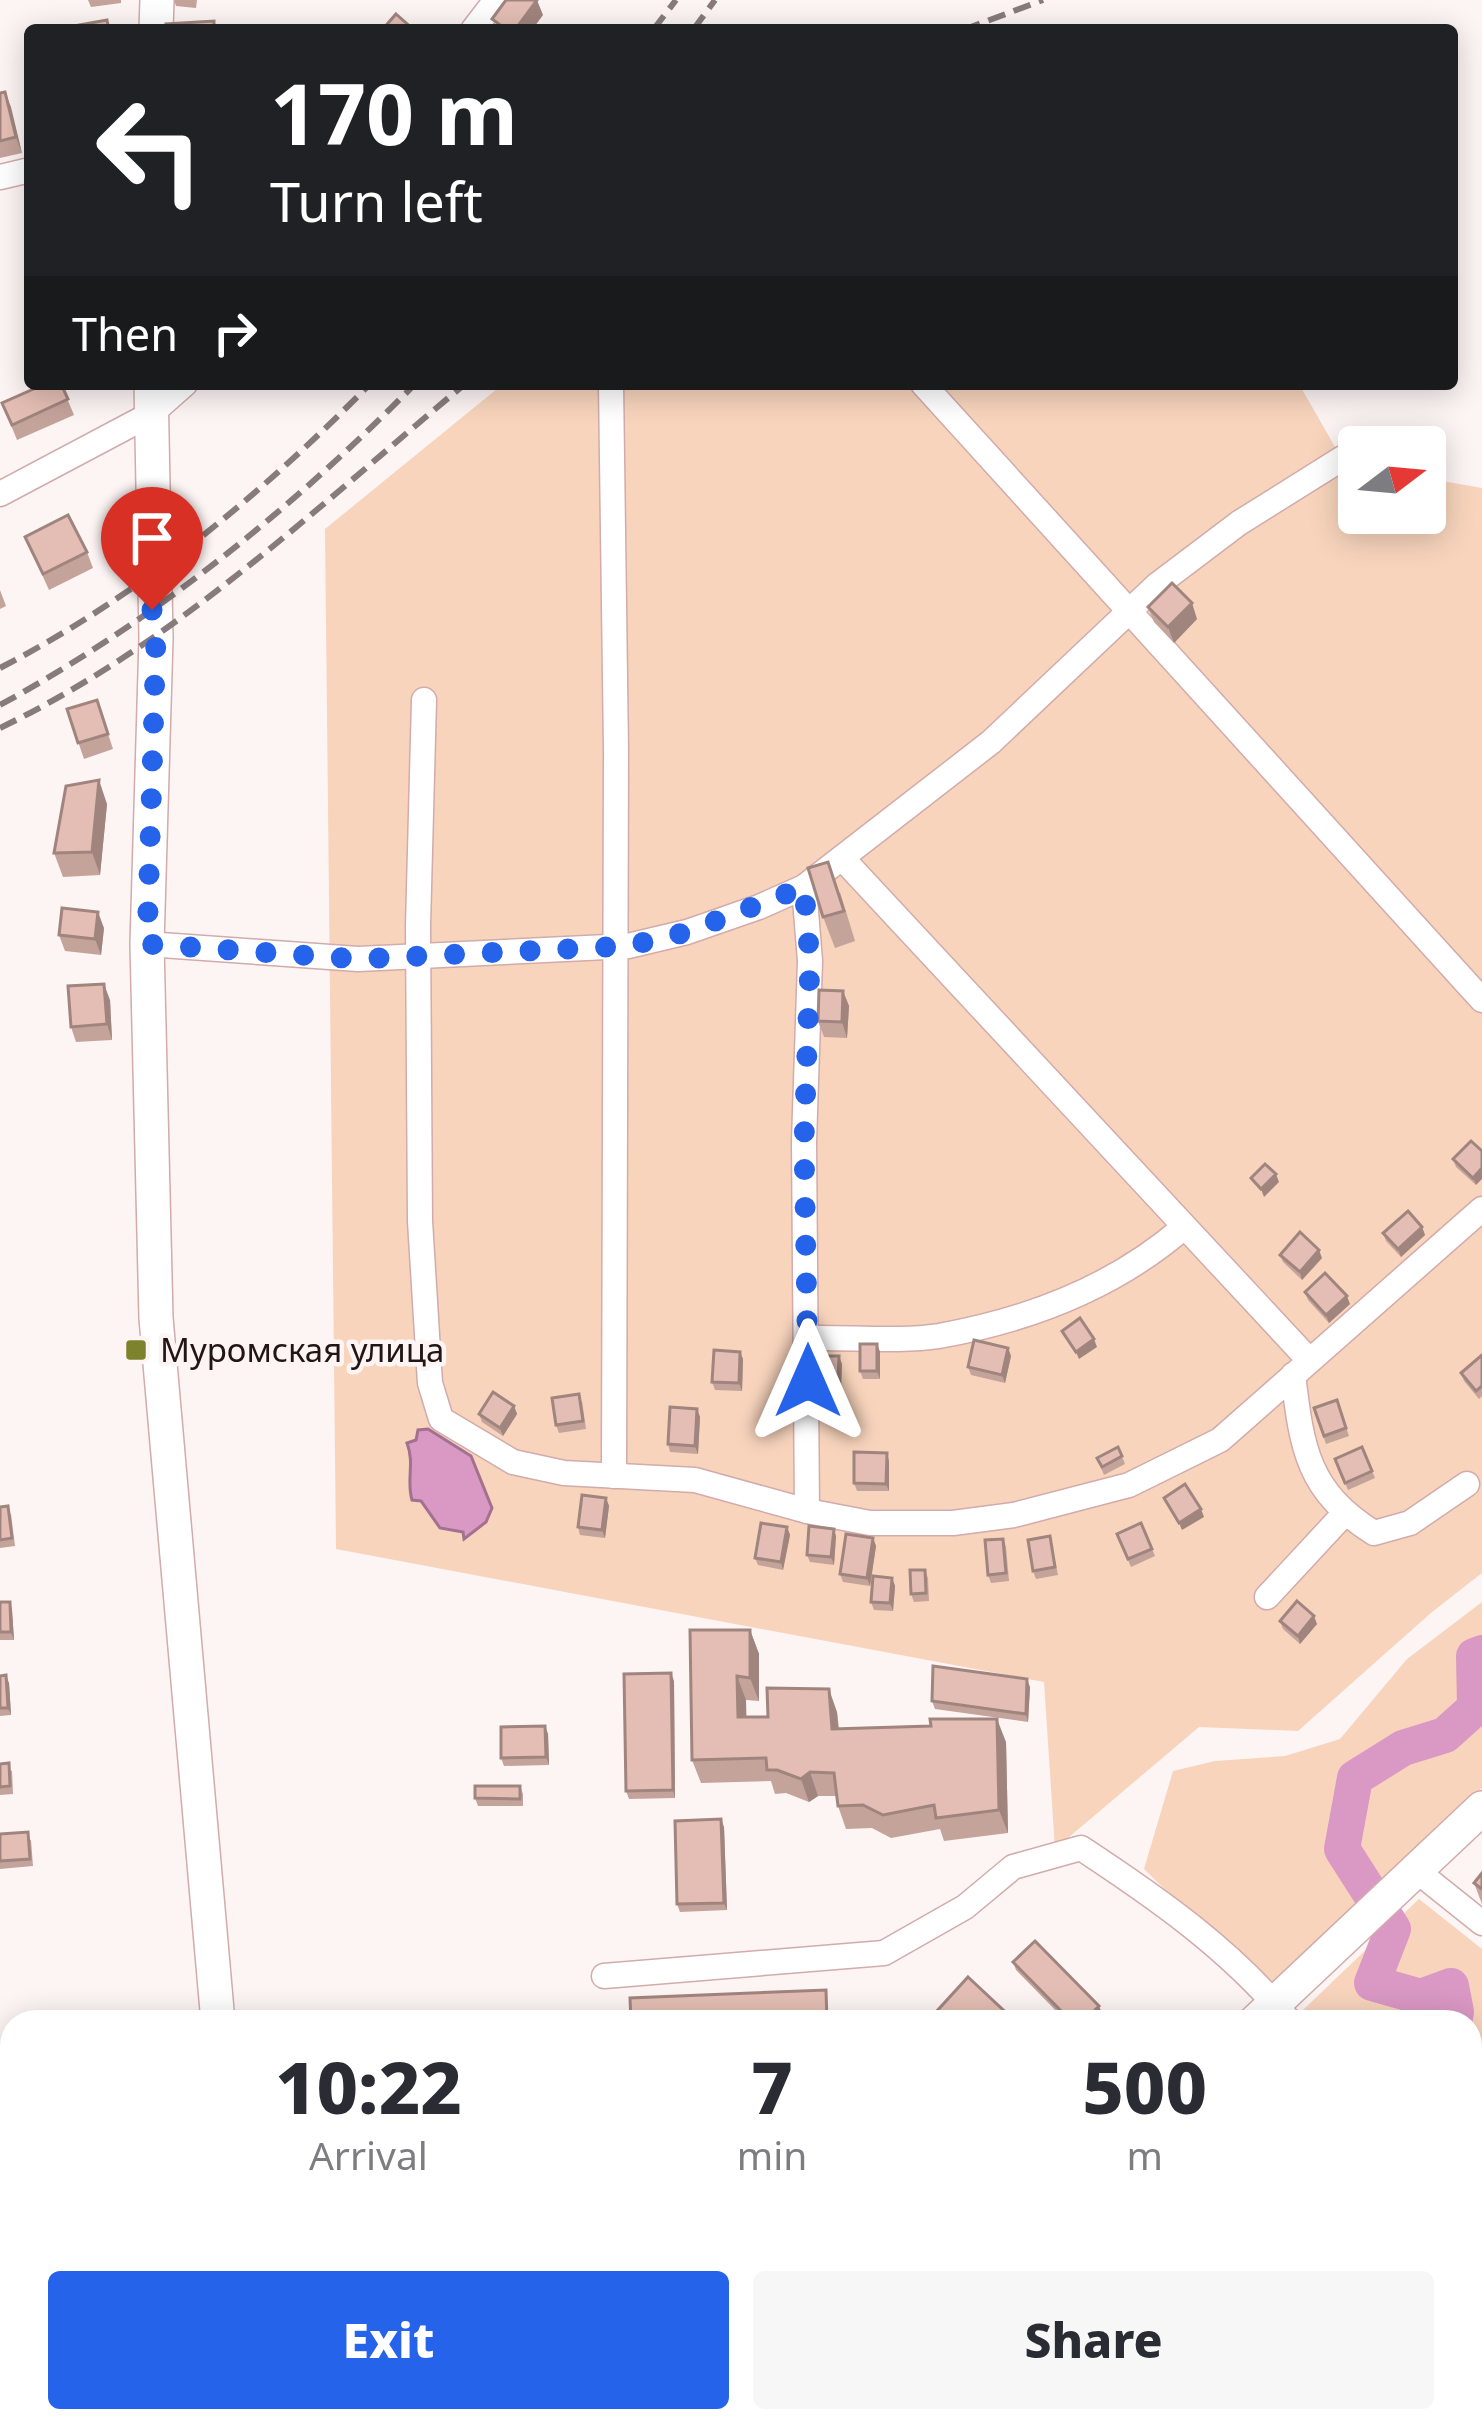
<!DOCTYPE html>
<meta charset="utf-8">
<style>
body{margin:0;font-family:"Noto Sans",sans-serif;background:#f7f7f7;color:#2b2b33;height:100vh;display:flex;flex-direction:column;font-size:45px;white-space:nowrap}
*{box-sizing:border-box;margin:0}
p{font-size:39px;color:#7c7c81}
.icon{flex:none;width:66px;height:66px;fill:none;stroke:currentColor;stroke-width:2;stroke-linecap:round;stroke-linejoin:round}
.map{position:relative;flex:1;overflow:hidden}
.panel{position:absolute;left:0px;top:2010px;width:1482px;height:423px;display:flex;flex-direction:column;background:#fff;border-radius:36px 36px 0 0;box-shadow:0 6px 30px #0003}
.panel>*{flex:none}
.top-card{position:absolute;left:24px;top:24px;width:1434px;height:366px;border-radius:12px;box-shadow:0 6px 30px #0003;background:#202124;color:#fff;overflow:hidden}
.needle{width:78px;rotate:74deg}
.fabs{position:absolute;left:1338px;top:426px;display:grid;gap:24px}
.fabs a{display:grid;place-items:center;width:108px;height:108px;border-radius:12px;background:#fff;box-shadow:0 6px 30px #0003;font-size:60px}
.pin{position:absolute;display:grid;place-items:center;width:102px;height:102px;color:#fff;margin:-123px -51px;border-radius:50% 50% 50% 0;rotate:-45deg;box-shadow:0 0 12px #0007}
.pin .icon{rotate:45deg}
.me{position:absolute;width:132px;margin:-66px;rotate:0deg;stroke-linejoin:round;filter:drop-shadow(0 0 9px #0008)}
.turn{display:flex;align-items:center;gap:42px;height:252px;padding:0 48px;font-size:54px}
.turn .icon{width:156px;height:156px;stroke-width:2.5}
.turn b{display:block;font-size:84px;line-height:102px}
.then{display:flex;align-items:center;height:114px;padding:0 48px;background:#0003;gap:24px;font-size:45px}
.eta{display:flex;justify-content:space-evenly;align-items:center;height:204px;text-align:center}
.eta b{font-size:72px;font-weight:800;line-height:84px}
.primary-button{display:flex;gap:24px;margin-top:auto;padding:24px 48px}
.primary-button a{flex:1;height:138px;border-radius:12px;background:#2563eb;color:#fff;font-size:48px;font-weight:800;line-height:138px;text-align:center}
.primary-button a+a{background:#f7f7f7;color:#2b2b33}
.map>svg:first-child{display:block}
.green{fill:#f8d4bc}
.water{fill:#da98c5;stroke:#a37190;stroke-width:3}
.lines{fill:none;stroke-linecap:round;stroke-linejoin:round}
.river{stroke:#da98c5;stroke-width:36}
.minor-casing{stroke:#d2abab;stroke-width:27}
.major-casing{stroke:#d2abab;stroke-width:36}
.minor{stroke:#fff;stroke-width:24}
.major{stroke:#fff;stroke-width:33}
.rail{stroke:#877b7b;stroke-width:6;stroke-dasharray:18 9;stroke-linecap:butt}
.wall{fill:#c4a39b}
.shaded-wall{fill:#a0857e}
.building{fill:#e4beb4;stroke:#a0857e;stroke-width:3}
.route{stroke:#2563eb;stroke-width:21;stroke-dasharray:0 37.8}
.poi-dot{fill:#7d822c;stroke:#fdf4f4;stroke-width:4.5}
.labels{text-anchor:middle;stroke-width:9;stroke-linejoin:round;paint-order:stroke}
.poi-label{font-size:33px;fill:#231515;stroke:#fdf4f4;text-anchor:start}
</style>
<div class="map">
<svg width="1482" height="2431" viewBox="0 0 1482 2431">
<rect width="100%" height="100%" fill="#fdf4f4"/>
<g class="green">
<polygon points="503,384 1299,384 1346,466 1359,468 1359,513 1425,513 1425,478 1482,488 1482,1573 1432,1612 1298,1731 1199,1727 1055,1849 1044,1682 336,1549 325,529"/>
<polygon points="1482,1602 1482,1788 1272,1981 1200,1924 1144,1869 1173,1771 1215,1761 1285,1756 1340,1739 1407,1659"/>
<polygon points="1419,1899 1482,1949 1482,2125 1470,2129 1470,2022 1311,2022 1303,2010"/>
<polygon points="1482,2136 1482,2431 1441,2431 1440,2421 1470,2421 1470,2140"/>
<polygon points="685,2421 834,2421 824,2431 695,2431"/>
<polygon points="1040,2421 1433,2421 1433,2431 1053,2431"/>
</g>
<path class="water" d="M 428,1429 L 471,1456 L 492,1508 L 486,1522 L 464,1539 L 463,1532 L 440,1528 L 421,1501 L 412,1500 C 406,1480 415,1464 407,1443 L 416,1440 L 418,1430 Z"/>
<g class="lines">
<g class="river">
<polyline points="1454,2022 1456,2012 1451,1986 1421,1997 1372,1983 1393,1929 1342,1849 1355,1778 1403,1748 1445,1735 1475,1708 1474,1656 1482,1653"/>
<polyline points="1406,2421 1407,2431"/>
</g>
<g class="minor-casing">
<g id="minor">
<polyline points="473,30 496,0"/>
<polyline points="0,177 30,170"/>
<polyline points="611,384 616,751 614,1476"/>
<polyline points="923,384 1482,1000"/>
<polyline points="0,494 151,414 185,384"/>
<polyline points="424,700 418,926 420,1221 430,1383 441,1419 513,1462 564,1473 695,1480 807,1511 870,1523 953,1523 1014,1515 1129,1485 1220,1440 1482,1209"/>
<polyline points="842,858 1309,1360"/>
<polyline points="804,887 810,961 804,1142 807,1511"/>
<polyline points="147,944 358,959 628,946 687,932 759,907 804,887 991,742 1157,585 1239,523 1346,456"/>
<path d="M 808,1338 C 848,1337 900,1342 939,1336 C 1029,1320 1115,1287 1184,1227"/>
<path d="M 1293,1375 C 1302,1448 1307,1491 1374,1533 L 1410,1523 L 1467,1484"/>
<polyline points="1267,1597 1344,1514"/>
<polyline points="1417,1871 1482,1923"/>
<path d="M 604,1976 L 884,1953 L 965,1907 L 1013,1867 L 1081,1848 C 1157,1898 1233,1951 1290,2022"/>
<polyline points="991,2421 995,2431"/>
<polyline points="230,2431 274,2421"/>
<polyline points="366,2431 391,2422 397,2431"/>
<polyline points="488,2431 499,2421"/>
</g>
</g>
<g class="major-casing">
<g id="major">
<polyline points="156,30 157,0"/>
<polyline points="151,384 156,638 147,944 156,1318 218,2022"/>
<polyline points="1255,2022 1482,1808"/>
<polyline points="322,2421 328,2431"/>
<polyline points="865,2431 875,2421"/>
</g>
</g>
<use href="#minor" class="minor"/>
<use href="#major" class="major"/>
<g class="rail">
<polyline points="653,30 676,0"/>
<polyline points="693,30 715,0"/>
<polyline points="963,30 1043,0"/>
<path d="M 0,668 C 139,596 260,496 370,384"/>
<path d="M 0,705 C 154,621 292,509 415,384"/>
<path d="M 0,728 C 175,644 317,507 465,384"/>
</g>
</g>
<g class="wall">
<polygon points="88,0 121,0 121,3 91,7"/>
<polygon points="174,0 197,0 196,8 176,6"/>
<polygon points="5,92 22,153 0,158 0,93"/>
<polygon points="61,384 74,415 17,440 2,403"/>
<polygon points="25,537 87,552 93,568 49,590"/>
<polygon points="0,590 6,606 0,609"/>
<polygon points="1148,607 1197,619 1174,643 1154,622"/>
<polygon points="97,700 113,749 84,759 67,709"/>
<polygon points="107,804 100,875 63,877 54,853"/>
<polygon points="840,892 855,941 835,948 823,917"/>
<polygon points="104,928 101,955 65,951 59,935"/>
<polygon points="843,991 849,1006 847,1038 824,1037 818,1021"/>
<polygon points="110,1000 112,1040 76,1042 71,1027"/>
<polygon points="1471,1141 1476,1185 1456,1167 1453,1159"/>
<polygon points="1422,1227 1425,1235 1401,1257 1386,1241 1383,1233"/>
<polygon points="1280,1255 1322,1258 1302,1280 1283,1262"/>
<polygon points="1305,1292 1350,1304 1329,1323 1308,1300"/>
<polygon points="877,1344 880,1352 880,1379 863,1379 860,1371"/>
<polygon points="1008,1348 1011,1356 1005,1383 971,1375 968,1367"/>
<polygon points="740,1352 743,1359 742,1391 715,1390 712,1382"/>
<polygon points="1482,1355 1482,1396 1479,1399 1464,1381 1461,1373"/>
<polygon points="842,1364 841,1388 821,1387 818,1380"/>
<polygon points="1337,1400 1349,1436 1326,1444 1314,1408"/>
<polygon points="582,1401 586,1429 559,1433 556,1425"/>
<polygon points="514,1406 517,1414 503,1436 482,1422 479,1414"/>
<polygon points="697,1409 700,1417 698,1454 670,1452 668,1444"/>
<polygon points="1118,1447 1125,1464 1104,1475 1097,1458"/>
<polygon points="1362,1447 1375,1478 1348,1490 1335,1459"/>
<polygon points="889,1461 889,1491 857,1491 854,1483"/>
<polygon points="606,1498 609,1506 605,1538 580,1535 578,1527"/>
<polygon points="0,1507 11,1514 15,1546 0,1548"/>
<polygon points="1141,1523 1155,1556 1131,1567 1117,1534"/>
<polygon points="787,1527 790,1535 783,1570 758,1565 755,1558"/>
<polygon points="836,1536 834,1565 810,1562 807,1555"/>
<polygon points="1050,1536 1058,1575 1036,1579 1033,1571"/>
<polygon points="873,1538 876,1546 870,1586 843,1582 840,1574"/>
<polygon points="1003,1539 1006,1547 1009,1581 991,1583 988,1575"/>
<polygon points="925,1570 928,1578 929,1601 914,1602 911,1594"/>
<polygon points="892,1578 895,1586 893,1611 874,1610 871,1602"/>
<polygon points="0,1602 12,1610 14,1640 0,1640"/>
<polygon points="1280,1621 1317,1624 1300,1644 1283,1629"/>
<polygon points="750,1630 759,1654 759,1701 746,1700 746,1717 837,1712 839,1728 1006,1742 1008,1833 944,1841 940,1829 891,1838 872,1828 846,1829 838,1806 836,1796 818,1796 809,1802 786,1793 775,1794 771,1781 701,1783 692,1760"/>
<polygon points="0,1676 9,1683 11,1715 0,1716"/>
<polygon points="674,1681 675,1798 629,1799 626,1791"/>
<polygon points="1030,1687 1028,1722 935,1709 932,1701"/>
<polygon points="545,1726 548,1734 549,1765 504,1766 501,1758"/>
<polygon points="0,1764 12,1771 13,1794 0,1795"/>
<polygon points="520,1786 523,1794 523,1806 478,1806 475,1798"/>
<polygon points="724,1827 727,1910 680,1912 677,1904"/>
<polygon points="0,1834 31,1840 33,1866 0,1869"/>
<polygon points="1482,1873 1482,1904 1474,1883"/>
<polygon points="1013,1962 1099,2006 1102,2014 1094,2022 1067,2022 1016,1970"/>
<polygon points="12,2098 12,2130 0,2131 0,2099"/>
<polygon points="425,2421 474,2421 461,2431 434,2431"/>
</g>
<g class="shaded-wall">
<polygon points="537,0 543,15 532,30 515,30"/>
<polygon points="5,92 11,107 22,153 16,137"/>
<polygon points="1192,603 1197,619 1174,643 1168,627"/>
<polygon points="99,780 107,804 100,875 92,852"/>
<polygon points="98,912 104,928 101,955 95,939"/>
<polygon points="104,984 110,1000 112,1040 107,1024"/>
<polygon points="843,991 849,1006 847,1038 842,1022"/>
<polygon points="1482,1168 1482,1179 1476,1185 1473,1178"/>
<polygon points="1276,1174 1279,1182 1264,1197 1261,1189"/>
<polygon points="1422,1227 1425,1235 1401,1257 1398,1249"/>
<polygon points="1319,1250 1322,1258 1302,1280 1300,1272"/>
<polygon points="1347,1296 1350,1304 1329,1323 1326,1315"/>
<polygon points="1094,1339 1097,1347 1079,1359 1076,1352"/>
<polygon points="877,1344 880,1352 880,1379 877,1371"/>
<polygon points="1008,1348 1011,1356 1005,1383 1002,1375"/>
<polygon points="740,1352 743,1359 742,1391 739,1383"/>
<polygon points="839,1356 842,1364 841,1388 838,1380"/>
<polygon points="514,1406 517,1414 503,1436 500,1428"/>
<polygon points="697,1409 700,1417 698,1454 695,1446"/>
<polygon points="887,1453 889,1461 889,1491 886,1484"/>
<polygon points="606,1498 609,1506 605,1538 602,1530"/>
<polygon points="1201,1509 1204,1517 1182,1530 1179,1523"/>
<polygon points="787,1527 790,1535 783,1570 781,1562"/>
<polygon points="834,1529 836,1536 834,1565 831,1557"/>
<polygon points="873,1538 876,1546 870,1586 867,1578"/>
<polygon points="892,1578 895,1586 893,1611 890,1603"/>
<polygon points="10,1602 12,1610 14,1640 11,1632"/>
<polygon points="1314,1616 1317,1624 1300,1644 1298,1636"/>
<polygon points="750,1630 759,1654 759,1701 750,1678"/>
<polygon points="671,1673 674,1681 675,1798 673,1790"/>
<polygon points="6,1675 9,1683 11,1715 8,1708"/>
<polygon points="737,1676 746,1700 747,1741 738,1717"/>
<polygon points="1027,1679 1030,1687 1028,1722 1026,1714"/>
<polygon points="829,1689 837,1712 840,1752 832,1729"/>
<polygon points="997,1719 1006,1742 1008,1833 999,1810"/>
<polygon points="545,1726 548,1734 549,1765 546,1757"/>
<polygon points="810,1772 818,1796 809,1802 801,1779"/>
<polygon points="721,1819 724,1827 727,1910 724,1903"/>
<polygon points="1099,2006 1102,2014 1094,2022 1083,2022"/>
<polygon points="436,2421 474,2421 461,2431 440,2431"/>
</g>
<g class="building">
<polygon points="506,0 537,0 515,30 507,30 492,19"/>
<polygon points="396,14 414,30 382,30"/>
<polygon points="107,20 109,30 75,30 74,26"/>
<polygon points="214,21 214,30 166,30 166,24"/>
<polygon points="5,92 16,137 0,141 0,93"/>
<polygon points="45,384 61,384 68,399 12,425 2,403"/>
<polygon points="68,515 87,552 43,574 25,537"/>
<polygon points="1172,583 1192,603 1168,627 1148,607"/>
<polygon points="97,700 108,734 78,743 67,709"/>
<polygon points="99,780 92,852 54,853 66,786"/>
<polygon points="828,862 844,911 823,917 808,868"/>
<polygon points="62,908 98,912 95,939 59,935"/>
<polygon points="104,984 107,1024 71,1027 68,986"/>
<polygon points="819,990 843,991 842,1022 818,1021"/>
<polygon points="1471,1141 1482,1151 1482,1168 1473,1178 1453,1159"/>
<polygon points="1265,1164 1276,1174 1261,1189 1251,1178"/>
<polygon points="1408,1211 1422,1227 1398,1249 1383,1233"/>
<polygon points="1300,1232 1319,1250 1300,1272 1280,1255"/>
<polygon points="1325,1273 1347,1296 1326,1315 1305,1292"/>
<polygon points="1080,1318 1094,1339 1076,1352 1062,1331"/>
<polygon points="974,1340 1008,1348 1002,1375 968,1367"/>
<rect x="860" y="1344" width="17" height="27"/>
<polygon points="714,1350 740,1352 739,1383 712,1382"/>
<polygon points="1482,1355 1482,1386 1476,1391 1461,1373"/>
<polygon points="819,1356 839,1356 838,1380 818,1380"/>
<polygon points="493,1392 514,1406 500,1428 479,1414"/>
<polygon points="579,1394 583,1421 556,1425 552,1398"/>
<polygon points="1337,1400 1346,1428 1324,1436 1314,1408"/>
<polygon points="670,1407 697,1409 695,1446 668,1444"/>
<polygon points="1118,1447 1122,1456 1102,1467 1097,1458"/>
<polygon points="1362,1447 1372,1471 1345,1483 1335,1459"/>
<polygon points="854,1452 887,1453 886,1484 854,1483"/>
<polygon points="1185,1484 1201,1509 1179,1523 1164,1498"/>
<polygon points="582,1495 606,1498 602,1530 578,1527"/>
<polygon points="8,1506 12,1538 0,1540 0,1507"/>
<polygon points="761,1523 787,1527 781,1562 755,1558"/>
<polygon points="1141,1523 1152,1549 1128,1559 1117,1534"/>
<polygon points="809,1526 834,1529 831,1557 807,1555"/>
<polygon points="846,1534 873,1538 867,1578 840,1574"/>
<polygon points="1050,1536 1055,1567 1033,1571 1028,1540"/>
<polygon points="1003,1539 1006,1573 988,1575 985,1540"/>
<polygon points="910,1570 925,1570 926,1593 911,1594"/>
<polygon points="873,1576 892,1578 890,1603 871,1602"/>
<polygon points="1297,1601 1314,1616 1298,1636 1280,1621"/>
<polygon points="0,1602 10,1602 11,1632 0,1632"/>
<polygon points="690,1630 750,1630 750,1678 737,1676 738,1717 768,1717 767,1688 829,1689 832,1729 931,1726 930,1719 997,1719 999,1810 936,1818 934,1805 883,1815 863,1805 838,1806 834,1773 810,1772 801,1779 777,1770 767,1770 766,1758 692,1760"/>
<polygon points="933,1666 1027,1679 1026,1714 932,1701"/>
<polygon points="671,1673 673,1790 626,1791 624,1674"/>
<polygon points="6,1675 8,1708 0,1708 0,1676"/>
<polygon points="545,1726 546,1757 501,1758 501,1727"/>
<polygon points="9,1763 10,1786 0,1787 0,1764"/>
<polygon points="475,1786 520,1786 520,1799 475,1798"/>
<polygon points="721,1819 724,1903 677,1904 675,1821"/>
<polygon points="28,1832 30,1859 0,1861 0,1834"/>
<polygon points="1482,1873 1482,1889 1474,1883"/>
<polygon points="1035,1941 1099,2006 1083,2022 1072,2022 1013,1962"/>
<polygon points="968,1977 1016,2022 946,2022 936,2012"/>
<polygon points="826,1990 827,2022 631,2022 630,1998"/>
<polygon points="12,2098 12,2122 0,2123 0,2099"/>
<polygon points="929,2421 941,2421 954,2431 921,2431"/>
<polygon points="1041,2426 1042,2431 1020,2431"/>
</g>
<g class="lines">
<polyline class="route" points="152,610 156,638 147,944 358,959 628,946 687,932 804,887 810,961 804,1142 808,1381"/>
</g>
<rect class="poi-dot" x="124" y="1338" width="24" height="24" rx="6"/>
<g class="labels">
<g class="poi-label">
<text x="160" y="1362">Муромская улица</text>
</g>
</g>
</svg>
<div class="fabs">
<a><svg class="needle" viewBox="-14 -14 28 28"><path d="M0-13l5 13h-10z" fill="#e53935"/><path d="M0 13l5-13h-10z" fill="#7c7c81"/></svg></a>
</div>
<div class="pin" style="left:152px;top:610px;background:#d93025"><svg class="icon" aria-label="arrive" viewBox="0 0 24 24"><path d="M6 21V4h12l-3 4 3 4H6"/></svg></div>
<svg class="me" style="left:808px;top:1381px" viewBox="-20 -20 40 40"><path d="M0-17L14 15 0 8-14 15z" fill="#2563eb" stroke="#fff" stroke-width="4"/></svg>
<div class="top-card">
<div class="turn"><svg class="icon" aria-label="left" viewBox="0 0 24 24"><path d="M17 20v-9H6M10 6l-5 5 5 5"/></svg><div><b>170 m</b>Turn left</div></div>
<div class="then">Then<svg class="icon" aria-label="right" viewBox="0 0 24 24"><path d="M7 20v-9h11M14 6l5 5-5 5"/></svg></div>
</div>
<section class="panel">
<div class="eta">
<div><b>10:22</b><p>Arrival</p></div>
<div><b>7</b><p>min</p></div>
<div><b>500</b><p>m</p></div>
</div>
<div class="primary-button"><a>Exit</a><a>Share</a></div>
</section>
</div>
